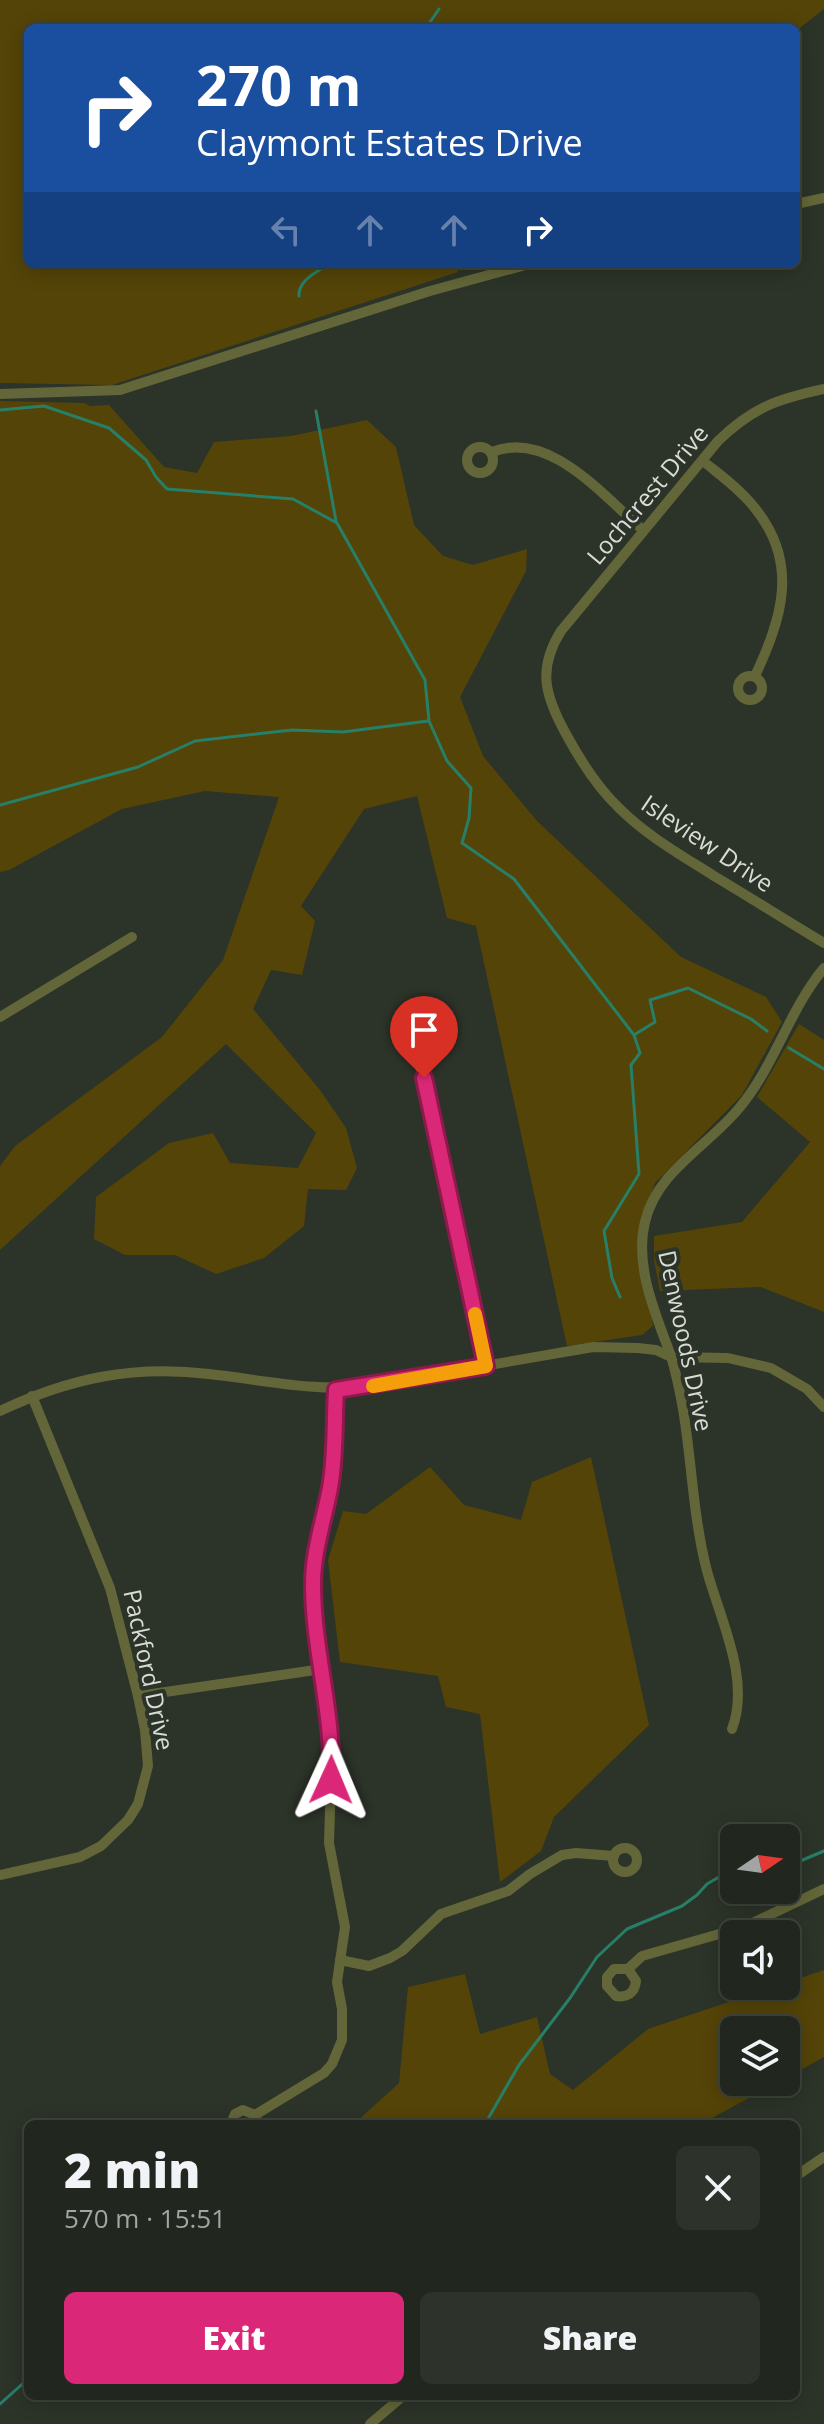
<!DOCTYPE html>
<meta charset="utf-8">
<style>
body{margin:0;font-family:"Open Sans",sans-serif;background:#2d322b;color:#f1f3f6;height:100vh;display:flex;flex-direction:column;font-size:30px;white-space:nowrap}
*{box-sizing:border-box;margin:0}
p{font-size:26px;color:#a2a5a4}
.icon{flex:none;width:44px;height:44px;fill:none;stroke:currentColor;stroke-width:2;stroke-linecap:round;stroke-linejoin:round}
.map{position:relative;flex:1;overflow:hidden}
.sheet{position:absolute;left:24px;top:2120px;width:776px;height:280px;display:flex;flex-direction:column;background:#21261e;border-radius:12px;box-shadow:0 4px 20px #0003,0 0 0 2px #3e433c}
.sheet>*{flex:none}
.banner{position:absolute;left:24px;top:24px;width:776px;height:244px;border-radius:12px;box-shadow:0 4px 20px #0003,0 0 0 2px #3e433c;background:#1a4fa0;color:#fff;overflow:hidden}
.needle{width:52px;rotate:77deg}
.tools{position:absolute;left:720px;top:1824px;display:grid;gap:16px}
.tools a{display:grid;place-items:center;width:80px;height:80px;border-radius:12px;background:#21261e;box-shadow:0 4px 20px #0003,0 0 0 2px #3e433c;font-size:40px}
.pin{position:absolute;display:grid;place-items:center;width:68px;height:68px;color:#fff;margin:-82px -34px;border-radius:50% 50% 50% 0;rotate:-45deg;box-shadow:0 0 8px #0007}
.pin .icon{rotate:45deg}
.me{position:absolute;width:88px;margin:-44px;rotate:1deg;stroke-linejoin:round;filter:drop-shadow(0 0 6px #0008)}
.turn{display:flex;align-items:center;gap:28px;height:168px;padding:0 40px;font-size:36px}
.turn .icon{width:104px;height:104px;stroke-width:2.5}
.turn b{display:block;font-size:56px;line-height:68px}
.lanes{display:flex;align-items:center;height:76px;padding:0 40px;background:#0003;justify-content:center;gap:40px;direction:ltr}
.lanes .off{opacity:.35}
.round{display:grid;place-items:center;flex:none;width:84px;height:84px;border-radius:12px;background:#2d322b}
.head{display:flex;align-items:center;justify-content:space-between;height:136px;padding:0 40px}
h1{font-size:48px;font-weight:800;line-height:60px}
.button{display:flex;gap:16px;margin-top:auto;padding:16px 40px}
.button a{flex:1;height:92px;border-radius:12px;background:#db2777;color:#fff;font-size:32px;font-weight:800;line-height:92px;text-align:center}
.button a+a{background:#2d322b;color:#f1f3f6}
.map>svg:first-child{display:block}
.green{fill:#544408}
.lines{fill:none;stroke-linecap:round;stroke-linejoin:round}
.stream{stroke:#277f68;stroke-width:3}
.minor{stroke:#636638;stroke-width:10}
.route-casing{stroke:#8e194d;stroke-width:20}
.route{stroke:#db2777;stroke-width:14}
.slow{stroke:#f59e0b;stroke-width:14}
.labels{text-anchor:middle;stroke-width:8;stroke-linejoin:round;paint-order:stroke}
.street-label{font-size:24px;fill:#d8dcd5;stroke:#2c3328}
</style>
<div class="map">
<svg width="824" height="2424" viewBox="0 0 824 2424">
<rect width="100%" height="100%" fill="#2c3328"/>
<g class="green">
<polygon points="0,0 824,0 824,9 796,31 796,28 28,28 28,264 456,264 458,272 112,385 0,383"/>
<polygon points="0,401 85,403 90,406 109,405 164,467 197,473 214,442 291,436 367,420 396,447 414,525 443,556 473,565 527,549 526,571 460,697 483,756 537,821 681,957 766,997 782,1022 742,1095 655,1183 639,1232 653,1326 642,1335 567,1346 476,926 447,918 417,796 364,809 301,906 315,921 302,975 271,970 253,1009 320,1090 346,1128 357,1168 346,1190 308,1189 304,1226 264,1258 216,1274 175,1255 125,1255 94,1239 96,1197 169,1143 213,1133 230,1163 298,1168 316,1133 226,1044 0,1250 0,1166 15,1146 162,1037 223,960 279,797 205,791 122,809 9,870 0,872"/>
<polygon points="799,1024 824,1040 824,1312 761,1287 660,1291 654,1260 654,1236 742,1222 810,1142 757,1097"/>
<polygon points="591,1457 649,1725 554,1817 541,1851 500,1882 480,1714 446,1707 438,1676 340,1662 328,1560 343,1511 366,1514 430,1467 464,1505 521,1520 532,1482"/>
<polygon points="824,1970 824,2057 786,2078 786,2030 734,2030 734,2082 778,2082 701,2124 354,2124 399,2083 408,1987 465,1974 480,2034 537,2017 550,2074 573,2090 648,2029 777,1986 786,1986 786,1983"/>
</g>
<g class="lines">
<g class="stream">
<polyline points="426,28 439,9"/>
<path d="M 299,296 C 298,280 317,272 329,264"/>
<polyline points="0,410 44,406 109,428 146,460 156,477 167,489 293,499 337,523 425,680 429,721 447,761 471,788 469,818 462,843 514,879 634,1035 655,1022 650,1000 688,988 751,1019 767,1031"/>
<polyline points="316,411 336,521"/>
<polyline points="0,805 138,767 195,741 292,730 343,732 428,721"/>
<polyline points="789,1048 824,1069"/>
<polyline points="620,1297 612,1278 604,1231 639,1174 631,1065 640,1053 634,1035"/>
<polyline points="786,1867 824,1851"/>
<polyline points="485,2124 519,2065 570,1998 597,1957 627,1929 682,1906 697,1895 707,1884 719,1877 734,1874"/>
<polyline points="0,2404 28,2379"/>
</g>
<g class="minor">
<polyline points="796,204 824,198"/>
<path d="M 824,389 C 778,399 753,407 718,441 L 561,631 C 537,669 545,696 566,734 C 580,760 597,787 619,808 C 647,836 681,855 714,876 C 751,898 787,921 824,943"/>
<polyline points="0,394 120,390 430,291 529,264"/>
<circle cx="480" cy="460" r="13"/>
<path d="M 492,452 C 549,429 603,496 643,530"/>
<path d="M 703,461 C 720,475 740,489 754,507 C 800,563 782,618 755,676"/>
<circle cx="750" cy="688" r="12"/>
<polyline points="0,1017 132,937"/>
<polyline points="407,1024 417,1050 486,1366"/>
<path d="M 0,1411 C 70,1378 132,1365 209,1374 C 263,1380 315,1392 369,1386 L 593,1347 L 638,1348 L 656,1350 L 671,1357 L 728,1358 L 771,1368 L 807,1389 L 824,1407"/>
<polyline points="138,1696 322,1669"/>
<path d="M 732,1729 C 751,1679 720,1619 707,1571 C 693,1517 692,1463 683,1409 C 680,1392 676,1373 671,1356 C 656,1315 634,1266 645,1222 C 657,1170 709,1146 740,1107 C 775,1065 789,1010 824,968"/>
<circle cx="625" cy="1860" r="12"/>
<polyline points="0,1875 80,1857 101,1846 128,1820 138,1804 148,1766 145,1730 138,1696 110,1588 32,1396"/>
<polyline points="340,1960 369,1966 390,1958 402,1951 441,1914 508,1891 530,1874 562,1855 576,1853 614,1856"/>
<path d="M 628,1969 L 636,1981 C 635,1992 628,1998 616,1996 L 607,1986 L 607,1977 L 614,1969 L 628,1969 L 642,1956 L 744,1927 L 824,1889"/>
<polyline points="255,2115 324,2073 332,2064 342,2040 342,2009 337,1982 345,1927 329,1843 332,1741 313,1584 317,1544 331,1485 335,1448 336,1390"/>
<polyline points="231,2124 235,2114 243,2110 255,2115 258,2124"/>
<polyline points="796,2176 824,2157"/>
<polyline points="370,2424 403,2396"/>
</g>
</g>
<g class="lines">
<g class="route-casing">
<path id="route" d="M 331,1780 C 334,1714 313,1650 313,1584 C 313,1551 324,1520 330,1488 C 336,1455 334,1422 336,1390 L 486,1366 L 424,1078"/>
</g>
<use href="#route" class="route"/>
<polyline class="slow" points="373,1386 486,1366 475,1314"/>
</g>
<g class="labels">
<g class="street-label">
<text transform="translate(648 495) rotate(-50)" y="8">Lochcrest Drive</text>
<text transform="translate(707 844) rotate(34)" y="8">Isleview Drive</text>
<text transform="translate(685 1341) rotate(78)" y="8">Denwoods Drive</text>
<text transform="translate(148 1670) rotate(78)" y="8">Packford Drive</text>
</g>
</g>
</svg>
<div class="tools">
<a><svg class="needle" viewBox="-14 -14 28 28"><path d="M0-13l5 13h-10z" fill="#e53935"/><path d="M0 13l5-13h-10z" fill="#a2a5a4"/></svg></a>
<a><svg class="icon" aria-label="sound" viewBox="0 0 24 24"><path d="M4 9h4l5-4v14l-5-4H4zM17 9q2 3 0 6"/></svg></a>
<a><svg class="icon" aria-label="layers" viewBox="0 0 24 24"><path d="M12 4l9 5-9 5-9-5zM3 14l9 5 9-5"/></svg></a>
</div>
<div class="pin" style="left:424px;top:1078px;background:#d93025"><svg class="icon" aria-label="arrive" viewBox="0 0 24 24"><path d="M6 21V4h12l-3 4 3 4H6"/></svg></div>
<svg class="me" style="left:331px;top:1780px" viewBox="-20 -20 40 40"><path d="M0-17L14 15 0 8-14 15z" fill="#db2777" stroke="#fff" stroke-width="4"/></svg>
<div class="banner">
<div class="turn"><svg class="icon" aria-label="right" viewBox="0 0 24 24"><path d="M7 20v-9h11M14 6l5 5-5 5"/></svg><div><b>270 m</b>Claymont Estates Drive</div></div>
<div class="lanes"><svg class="icon off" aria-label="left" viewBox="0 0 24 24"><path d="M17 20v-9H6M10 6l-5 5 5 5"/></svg><svg class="icon off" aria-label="ahead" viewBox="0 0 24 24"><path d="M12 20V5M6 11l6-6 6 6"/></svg><svg class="icon off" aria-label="ahead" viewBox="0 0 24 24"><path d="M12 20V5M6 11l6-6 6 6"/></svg><svg class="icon" aria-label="right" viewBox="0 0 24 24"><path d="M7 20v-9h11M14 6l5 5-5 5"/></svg></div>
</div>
<section class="sheet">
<div class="head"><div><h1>2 min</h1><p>570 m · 15:51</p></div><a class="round"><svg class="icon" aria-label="close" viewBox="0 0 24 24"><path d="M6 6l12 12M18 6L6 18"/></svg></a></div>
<div class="button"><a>Exit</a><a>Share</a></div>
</section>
</div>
